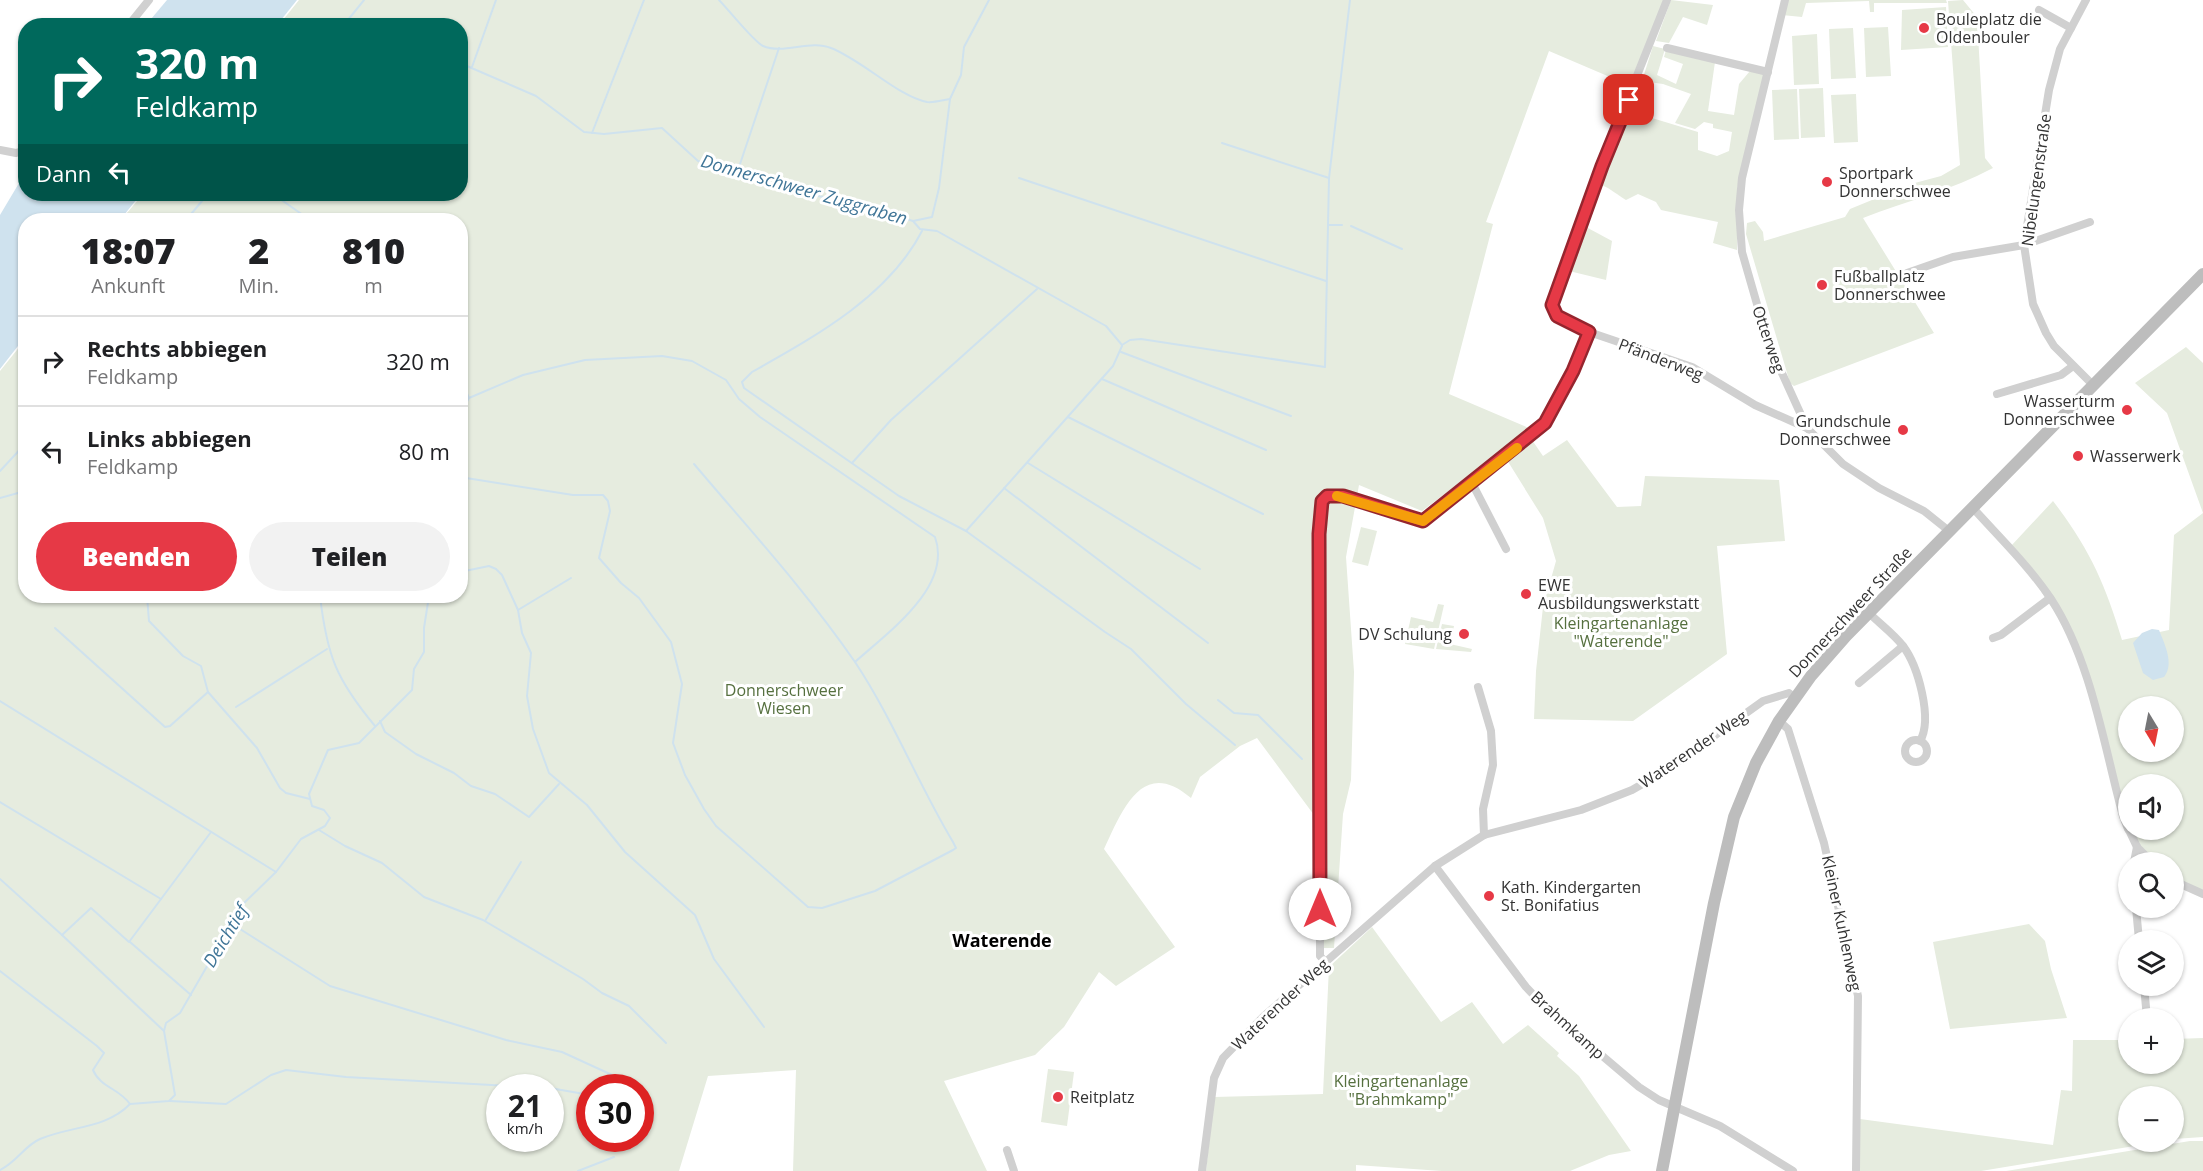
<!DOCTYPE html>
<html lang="de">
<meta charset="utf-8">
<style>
body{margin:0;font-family:"Open Sans",sans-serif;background:#f2f2f2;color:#202124;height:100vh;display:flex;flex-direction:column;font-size:22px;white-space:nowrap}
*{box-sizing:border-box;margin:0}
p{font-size:20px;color:#757577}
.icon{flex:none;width:33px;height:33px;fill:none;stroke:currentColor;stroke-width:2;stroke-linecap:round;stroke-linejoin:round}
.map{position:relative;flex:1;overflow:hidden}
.details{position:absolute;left:18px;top:213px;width:450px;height:390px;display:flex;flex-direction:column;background:#fff;border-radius:24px;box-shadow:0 2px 4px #0004}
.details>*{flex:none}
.guide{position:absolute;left:18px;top:18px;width:450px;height:183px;border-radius:24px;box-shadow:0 2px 4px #0004;background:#00695c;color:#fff;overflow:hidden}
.needle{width:39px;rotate:170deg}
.fabs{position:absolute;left:2118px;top:696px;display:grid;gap:12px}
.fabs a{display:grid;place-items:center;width:66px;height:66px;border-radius:50%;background:#fff;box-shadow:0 2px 4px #0004;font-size:30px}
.speed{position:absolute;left:486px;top:1074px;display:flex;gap:12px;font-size:30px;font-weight:700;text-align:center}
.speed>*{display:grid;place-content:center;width:78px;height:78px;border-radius:50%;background:#fff;box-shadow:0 2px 4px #0004;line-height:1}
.speed small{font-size:15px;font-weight:400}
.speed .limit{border:9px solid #d22;background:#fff;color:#111}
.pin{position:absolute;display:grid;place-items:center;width:51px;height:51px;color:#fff;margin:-26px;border-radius:12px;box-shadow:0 3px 9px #0006}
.me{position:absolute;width:66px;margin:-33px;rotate:0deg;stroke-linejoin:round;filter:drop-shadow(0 0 4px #0008)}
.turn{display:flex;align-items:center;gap:21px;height:126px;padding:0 18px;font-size:27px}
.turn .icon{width:78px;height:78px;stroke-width:2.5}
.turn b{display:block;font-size:42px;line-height:51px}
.then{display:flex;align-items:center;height:57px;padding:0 18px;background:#0003;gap:12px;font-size:22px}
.eta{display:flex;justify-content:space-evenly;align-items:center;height:102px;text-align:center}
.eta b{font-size:36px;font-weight:800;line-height:42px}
.button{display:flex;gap:12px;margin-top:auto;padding:12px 18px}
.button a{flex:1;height:69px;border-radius:36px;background:#e63946;color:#fff;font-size:24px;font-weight:800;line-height:69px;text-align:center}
.button a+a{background:#f2f2f2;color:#202124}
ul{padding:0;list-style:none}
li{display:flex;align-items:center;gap:18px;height:90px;padding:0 18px;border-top:2px solid #e0e0e0}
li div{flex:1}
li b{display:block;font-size:22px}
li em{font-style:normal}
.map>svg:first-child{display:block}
.green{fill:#e6ecdf;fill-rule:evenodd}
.water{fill:#cfe2ee}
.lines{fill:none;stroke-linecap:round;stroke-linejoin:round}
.stream{stroke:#cfe2ee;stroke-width:2}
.minor{stroke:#d0d0d0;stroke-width:8}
.secondary{stroke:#bdbdbd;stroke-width:12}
.route-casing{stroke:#96252e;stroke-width:15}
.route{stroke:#e63946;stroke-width:10}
.slow{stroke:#f59e0b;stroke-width:10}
.poi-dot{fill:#e63946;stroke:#fff;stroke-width:2}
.labels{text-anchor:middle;stroke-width:6;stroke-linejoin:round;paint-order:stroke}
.poi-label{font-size:16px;fill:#333;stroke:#fff;text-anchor:start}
.street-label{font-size:16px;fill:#333;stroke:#fff}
.park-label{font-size:16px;fill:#56703f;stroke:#fff}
.water-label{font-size:18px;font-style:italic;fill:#3f7597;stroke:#fff}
.neighbourhood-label{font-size:18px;font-weight:bold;fill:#000;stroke:#fff}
</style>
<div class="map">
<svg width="2203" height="1171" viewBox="0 0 2203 1171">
<rect width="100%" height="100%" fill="#fff"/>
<g class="green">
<path d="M 299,0 L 1665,0 L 1631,86 L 1549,51 L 1486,222 L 1493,224 L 1449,394 L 1531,429 L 1422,511 L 1359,485 L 1346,557 L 1354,672 L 1351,780 L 1343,814 L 1334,948 L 1323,948 L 1321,816 L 1314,815 L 1257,738 L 1240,746 L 1200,777 L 1191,798 C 1142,756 1122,811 1104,849 L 1175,947 L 1116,986 L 1099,972 L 1064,1027 L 1035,1055 L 944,1081 L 987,1171 L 793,1171 L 796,1070 L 708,1076 L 679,1171 L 0,1171 L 0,371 L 25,340 L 26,596 L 460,596 L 460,220 L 121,220 L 143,194 L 460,194 L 460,26 L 279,25 ZM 500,1088 L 550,1088 L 550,1138 L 500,1138 ZM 590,1088 L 640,1088 L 640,1138 L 590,1138 Z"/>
<polygon points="1671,0 1713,5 1707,25 1683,17 1669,43 1656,41"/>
<polygon points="1787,0 1946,0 1947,3 1874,3 1874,12 1870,12 1869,1 1806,3 1802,17 1782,15"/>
<path d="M 1963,0 L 1977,17 L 1985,158 L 1993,168 C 1952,190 1907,201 1863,218 L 1934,333 L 1794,386 L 1790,383 L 1746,234 L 1747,223 L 1755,221 L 1763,232 L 1764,241 L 1845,217 L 1850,209 L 1911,184 L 1941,176 L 1960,165 L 1948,1 Z"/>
<polygon points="1946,7 1948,47 1901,50 1902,10"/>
<polygon points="1888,27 1891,76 1866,77 1864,28"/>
<polygon points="1853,28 1856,78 1831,79 1829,29"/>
<polygon points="1817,34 1819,84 1794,85 1792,36"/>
<path d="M 1653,46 L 1665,49 L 1657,75 L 1676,84 L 1683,64 L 1664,57 L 1666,50 L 1715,62 L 1708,111 L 1734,115 L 1739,84 L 1750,71 L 1764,74 L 1737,189 L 1737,250 L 1713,243 L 1718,222 L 1661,210 L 1656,202 L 1638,194 L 1626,200 C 1617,195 1612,189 1601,185 L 1629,111 L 1698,132 L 1698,150 L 1717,156 L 1729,151 L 1732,132 L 1713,128 L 1713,124 L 1704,122 L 1695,129 L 1675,123 L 1691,94 L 1663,84 L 1642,81 Z"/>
<polygon points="1823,88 1825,137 1801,138 1799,89"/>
<polygon points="1797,89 1799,139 1774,140 1772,90"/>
<polygon points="1856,94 1858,142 1834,143 1831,95"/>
<polygon points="1586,227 1612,241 1606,280 1569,271"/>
<path d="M 2186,347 L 2203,363 L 2203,891 L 2174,878 L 2174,862 L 2155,862 L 2139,845 L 2131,830 L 2174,830 L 2174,784 L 2128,784 L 2128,823 L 2080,650 L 2011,546 L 2053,501 C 2089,548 2105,583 2122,640 L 2169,630 L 2174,535 L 2203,513 L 2167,413 L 2135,383 ZM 2128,706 L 2174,706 L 2174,752 L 2128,752 Z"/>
<polygon points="1532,440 1543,456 1567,440 1617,507 1641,506 1645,476 1779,480 1785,541 1717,546 1727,654 1633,721 1534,719 1536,671 1543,607 1556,561 1543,518 1507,460"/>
<polygon points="1361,527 1377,531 1368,566 1352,562"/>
<polygon points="1438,604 1444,605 1434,649 1405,644 1411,617 1433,622"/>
<polygon points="1442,624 1454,626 1450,644 1472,649 1471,652 1436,649"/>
<polygon points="2029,924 2045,941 2051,969 2067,1018 1950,1029 1933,942"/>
<polygon points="1372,927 1441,1022 1472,1002 1503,1044 1528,1025 1559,1053 1557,1056 1579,1076 1631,1151 1609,1155 1570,1171 1442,1171 1356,1165 1356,1171 1206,1171 1214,1097 1323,1094 1329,967"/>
<polygon points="2203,1038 2203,1137 2174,1139 2174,1096 2128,1096 2128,1142 2159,1142 1981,1171 1860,1171 1860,1119 2053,1145 2061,1090 2072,1091 2073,1040 2128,1040 2128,1064 2174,1064 2174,1039"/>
<polygon points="1048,1069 1074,1072 1067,1126 1041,1122"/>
<polygon points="2190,1141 2203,1141 2203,1171 2006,1171"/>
</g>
<g class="water">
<polygon points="167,0 297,0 277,25 146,25"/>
<polygon points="25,173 26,194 141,194 120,220 26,220 25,337 0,369 0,215"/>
<path d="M 2152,629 L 2159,630 C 2164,643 2175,664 2164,677 L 2153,680 L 2143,673 L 2133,643 L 2142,633 Z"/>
</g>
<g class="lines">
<g class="stream">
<path d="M 719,0 C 728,9 754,42 763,46 C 784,55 810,39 831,48 C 862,60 899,97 927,102 C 934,103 943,100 950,99"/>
<polyline points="343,26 364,0"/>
<polyline points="460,63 536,96 584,132 604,134 662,128 698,161 812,195 851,202 913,221 920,229 937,231 1106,326 1122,345 1130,340 1141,339 1325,367 1329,178 1350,0"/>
<polyline points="472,67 496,0"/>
<polyline points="592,133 644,0"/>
<polyline points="1222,143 1329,178"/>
<polyline points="737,173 779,48"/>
<polyline points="1019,178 1326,281"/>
<polyline points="273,194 310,220"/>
<polyline points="186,220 208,194"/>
<polyline points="913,221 932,217 939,188 950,99 961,75 964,47 989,0"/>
<polyline points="1328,225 1342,225"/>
<polyline points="1351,226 1402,249"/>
<path d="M 922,231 C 888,297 814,337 752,372 L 742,382 L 744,388 L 899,496 L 966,531 L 1105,632 L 1131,649 L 1186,704 L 1235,745"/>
<polyline points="1121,352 1291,416"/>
<polyline points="460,378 469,398"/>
<polyline points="1102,379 1266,450"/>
<path d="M 460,413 L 469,398 L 523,375 L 585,360 L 662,356 L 692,361 L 726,380 L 739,399 L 760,417 L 935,537 C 953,587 887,633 855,662"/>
<polyline points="1068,417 1263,514"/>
<polyline points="852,463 891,420 1037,289"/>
<polyline points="1028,463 1200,569"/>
<polyline points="0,471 26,443"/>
<path d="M 460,477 L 573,495 L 603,495 L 608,501 L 610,511 L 599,558 L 621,583 L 639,598 L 671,642 L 682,684 L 673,743 L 685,775 L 704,809 L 716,826 L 808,907 L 822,908 L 875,891 L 953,850 L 956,848 L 953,842 C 918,784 893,719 855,662 C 807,592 749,529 694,464"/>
<polyline points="1004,488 1208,643"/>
<polyline points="0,498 18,493 26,495"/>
<polyline points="966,531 1113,366 1122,346"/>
<polyline points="460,572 489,566 496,569 502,575 518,610 522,633 531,653 527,696 533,729 549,773 587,805 625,852 695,915 714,959 764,1027"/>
<polyline points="147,596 149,621 183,656 201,666 208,692 257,748 280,788 286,793 310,799"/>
<path d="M 320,596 C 327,656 336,679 375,726"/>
<polyline points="518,610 571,578"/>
<polyline points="55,628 165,727 170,726 208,692"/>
<polyline points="1218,700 1234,713 1258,715 1302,759"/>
<polyline points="0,701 276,872"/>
<polyline points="236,707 327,649"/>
<polyline points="380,721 385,732 416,754 454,773 471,786 495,794 529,817 559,784"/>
<polyline points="0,802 161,899"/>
<polyline points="319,830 345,846 382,863 424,897 483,920 583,979 602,993 629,1006 666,1043"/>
<polyline points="0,879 62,935 91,908 129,942 211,832"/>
<polyline points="485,921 521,862"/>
<polyline points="232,924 330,986 506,1040 562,1052 623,1080"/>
<polyline points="62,935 164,1031"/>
<polyline points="130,942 191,995"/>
<path d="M 0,971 L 97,1046 L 104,1053 L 93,1070 C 100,1087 120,1089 130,1104"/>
<polyline points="550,1088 590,1095"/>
<polyline points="170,1101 226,1104 271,1075 286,1070 346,1077 547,1088"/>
<path d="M 0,1170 C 18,1161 24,1146 40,1139 C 70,1126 106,1129 130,1104 L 169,1101 L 175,1095 L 164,1031 L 166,1023 L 180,1013 L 243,904 L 276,872 L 301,839 L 325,826 L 330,818 L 324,810 L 312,806 L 309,794 L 328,750 L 359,743 L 412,690 L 414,669 L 424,652 L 424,628 L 429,596"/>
<polyline points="578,1171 614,1157"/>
</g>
<g class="minor">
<polyline points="1667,0 1601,166 1552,305 1557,316 1589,332 1692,367 1755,405 1807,428"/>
<polyline points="1785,0 1742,178 1739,210 1742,252 1761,318 1776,360 1807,428 1843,464 1879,488 1924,511 1949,531"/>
<polyline points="2086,0 2060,49 2049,90 2024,245 2033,304 2046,333 2054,346 2093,385"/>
<polyline points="2039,10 2071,28"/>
<polyline points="128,26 149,0"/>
<polyline points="1667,48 1768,72"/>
<polyline points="0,150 16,153 26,150"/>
<polyline points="1907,273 1953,257 2024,245 2090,222"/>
<polyline points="1997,394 2061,375 2073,366"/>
<polyline points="1472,483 1506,549"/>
<path d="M 1973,508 C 1999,537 2029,566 2051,599 C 2091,660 2104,746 2123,816 L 2128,829"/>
<path d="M 1869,613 C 1880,624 1894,634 1903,646 C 1918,666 1933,719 1920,741"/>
<polyline points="1993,638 2001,635 2050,598"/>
<polyline points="1859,683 1903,646"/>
<polyline points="1478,687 1491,731 1493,765 1483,809 1484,835"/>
<polyline points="1779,721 1788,729 1824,843 1858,996 1856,1171"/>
<circle cx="1916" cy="751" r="11"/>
<polyline points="2129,830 2137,847 2152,862"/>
<polyline points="2134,862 2137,847"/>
<polyline points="1435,866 1526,987 1547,1009 1639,1087 1659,1100 1720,1126 1793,1171"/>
<polyline points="2174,881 2203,894"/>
<polyline points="2136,908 2139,940"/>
<polyline points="1326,963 1320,956 1319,510 1327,496 1343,496 1423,521 1545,423 1565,388 1589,332"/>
<polyline points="2144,986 2147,1018"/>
<polyline points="1007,1150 1014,1171"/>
<polyline points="1202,1171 1214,1078 1223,1058 1264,1016 1435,866 1484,835 1581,810 1632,790 1665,771 1763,701 1789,693 1794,697"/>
</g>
<polyline class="secondary" points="1662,1171 1714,903 1734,817 1756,763 1779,721 1811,676 1846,636 2203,274"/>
</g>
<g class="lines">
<g class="route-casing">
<polyline id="route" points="1320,909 1319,534 1322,501 1327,496 1343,496 1423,521 1545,423 1573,371 1589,332 1557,316 1552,305 1602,166 1629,100"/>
</g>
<use href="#route" class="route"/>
<polyline class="slow" points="1337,496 1423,521 1517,448"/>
</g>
<g class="poi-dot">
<circle cx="1924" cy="28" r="6"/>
<circle cx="1827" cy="182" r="6"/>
<circle cx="1822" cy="285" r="6"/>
<circle cx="2127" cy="410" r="6"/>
<circle cx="1903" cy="430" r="6"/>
<circle cx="2078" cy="456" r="6"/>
<circle cx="1526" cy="594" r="6"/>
<circle cx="1464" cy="634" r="6"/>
<circle cx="1489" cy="896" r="6"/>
<circle cx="1058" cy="1097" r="6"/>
</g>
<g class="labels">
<g class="poi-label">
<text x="1936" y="25">Bouleplatz die<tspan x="1936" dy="18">Oldenbouler</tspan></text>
<text x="1839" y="179">Sportpark<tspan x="1839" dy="18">Donnerschwee</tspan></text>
<text x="1834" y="282">Fußballplatz<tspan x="1834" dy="18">Donnerschwee</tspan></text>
<text x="2115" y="407" text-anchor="end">Wasserturm<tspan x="2115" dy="18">Donnerschwee</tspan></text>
<text x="1891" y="427" text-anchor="end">Grundschule<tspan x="1891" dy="18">Donnerschwee</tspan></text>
<text x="2090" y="462">Wasserwerk</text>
<text x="1538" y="591">EWE<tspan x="1538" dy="18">Ausbildungswerkstatt</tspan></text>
<text x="1452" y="640" text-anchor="end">DV Schulung</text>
<text x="1501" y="893">Kath. Kindergarten<tspan x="1501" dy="18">St. Bonifatius</tspan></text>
<text x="1070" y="1103">Reitplatz</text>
</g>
<g class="street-label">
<text transform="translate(2036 180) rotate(-82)" y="6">Nibelungenstraße</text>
<text transform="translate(1769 339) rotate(71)" y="6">Otterweg</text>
<text transform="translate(1661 359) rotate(21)" y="6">Pfänderweg</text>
<text transform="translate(1850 612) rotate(-47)" y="6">Donnerschweer Straße</text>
<text transform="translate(1693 749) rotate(-34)" y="6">Waterender Weg</text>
<text transform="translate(1842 923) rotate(78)" y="6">Kleiner Kuhlenweg</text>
<text transform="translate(1280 1004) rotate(-43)" y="6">Waterender Weg</text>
<text transform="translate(1568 1025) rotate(42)" y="6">Brahmkamp</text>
</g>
<g class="park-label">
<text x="1621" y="629">Kleingartenanlage<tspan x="1621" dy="18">"Waterende"</tspan></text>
<text x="784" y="696">Donnerschweer<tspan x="784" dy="18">Wiesen</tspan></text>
<text x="1401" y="1087">Kleingartenanlage<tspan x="1401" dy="18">"Brahmkamp"</tspan></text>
</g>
<g class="water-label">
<text transform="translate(804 190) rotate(16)" y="6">Donnerschweer Zuggraben</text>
<text transform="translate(226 936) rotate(-59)" y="6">Deichtief</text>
</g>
<g class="neighbourhood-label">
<text x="1002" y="947">Waterende</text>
</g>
</g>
</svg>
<div class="fabs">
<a><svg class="needle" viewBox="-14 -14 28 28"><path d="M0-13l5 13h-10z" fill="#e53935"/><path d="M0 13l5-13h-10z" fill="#757577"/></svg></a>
<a><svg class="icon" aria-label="sound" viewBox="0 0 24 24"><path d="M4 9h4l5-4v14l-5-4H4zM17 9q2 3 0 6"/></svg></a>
<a><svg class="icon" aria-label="search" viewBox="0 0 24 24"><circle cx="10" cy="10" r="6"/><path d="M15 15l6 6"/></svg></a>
<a><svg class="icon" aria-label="layers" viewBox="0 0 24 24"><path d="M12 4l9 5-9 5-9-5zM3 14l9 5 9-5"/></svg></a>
<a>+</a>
<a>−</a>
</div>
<div class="speed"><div>21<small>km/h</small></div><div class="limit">30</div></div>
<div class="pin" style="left:1629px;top:100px;background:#d93025"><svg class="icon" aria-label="arrive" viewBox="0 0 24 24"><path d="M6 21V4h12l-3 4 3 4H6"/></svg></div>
<svg class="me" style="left:1320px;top:909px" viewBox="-20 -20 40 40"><circle r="19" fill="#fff"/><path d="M0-13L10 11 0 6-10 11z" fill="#e63946"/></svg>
<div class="guide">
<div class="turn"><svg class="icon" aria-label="right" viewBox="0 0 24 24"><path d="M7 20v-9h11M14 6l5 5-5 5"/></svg><div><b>320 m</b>Feldkamp</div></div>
<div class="then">Dann<svg class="icon" aria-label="left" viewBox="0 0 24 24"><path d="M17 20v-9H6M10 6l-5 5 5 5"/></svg></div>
</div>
<section class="details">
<div class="eta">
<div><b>18:07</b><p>Ankunft</p></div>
<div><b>2</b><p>Min.</p></div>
<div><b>810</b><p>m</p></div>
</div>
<ul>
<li><svg class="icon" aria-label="right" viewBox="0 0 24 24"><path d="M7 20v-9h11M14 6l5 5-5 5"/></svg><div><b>Rechts abbiegen</b><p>Feldkamp</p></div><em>320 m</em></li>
<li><svg class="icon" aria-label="left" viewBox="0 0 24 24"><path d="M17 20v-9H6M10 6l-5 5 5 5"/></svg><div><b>Links abbiegen</b><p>Feldkamp</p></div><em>80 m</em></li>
</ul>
<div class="button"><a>Beenden</a><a>Teilen</a></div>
</section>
</div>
